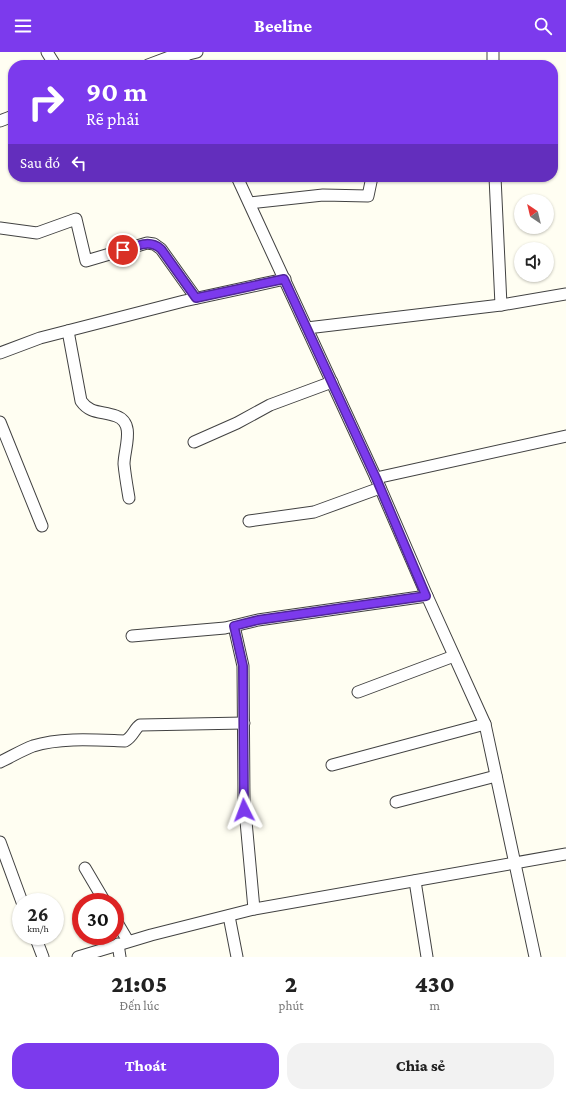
<!DOCTYPE html>
<html lang="vi">
<meta charset="utf-8">
<style>
body{margin:0;font-family:"Crimson Pro",serif;background:#f2f2f2;color:#222;height:100vh;display:flex;flex-direction:column;font-size:15px;white-space:nowrap}
*{box-sizing:border-box;margin:0}
p{font-size:13px;color:#767676}
.icon{flex:none;width:22px;height:22px;fill:none;stroke:currentColor;stroke-width:2;stroke-linecap:round;stroke-linejoin:round}
.map{position:relative;height:905px;overflow:hidden}
.side{display:flex;flex-direction:column;background:#fff;flex:1}
.side>*{flex:none}
.guide{position:absolute;left:8px;top:8px;width:550px;height:122px;border-radius:16px;box-shadow:0 1px 3px #0004;background:#7c3aed;color:#fff;overflow:hidden}
.needle{width:26px;rotate:325deg}
.fabs{position:absolute;left:514px;top:142px;display:grid;gap:8px}
.fabs a{display:grid;place-items:center;width:40px;height:40px;border-radius:50%;background:#fff;box-shadow:0 1px 3px #0004;font-size:20px}
.speed{position:absolute;left:12px;top:841px;display:flex;gap:8px;font-size:20px;font-weight:700;text-align:center}
.speed>*{display:grid;place-content:center;width:52px;height:52px;border-radius:50%;background:#fff;box-shadow:0 1px 3px #0004;line-height:1}
.speed small{font-size:10px;font-weight:400}
.speed .limit{border:6px solid #d22;background:#fff;color:#111}
.pin{position:absolute;display:grid;place-items:center;width:34px;height:34px;color:#fff;margin:-17px;border:2px solid #fff;border-radius:50%;box-shadow:0 1px 4px #0007}
.me{position:absolute;width:44px;margin:-22px;rotate:357deg;stroke-linejoin:round;filter:drop-shadow(0 0 3px #0008)}
.turn{display:flex;align-items:center;gap:14px;height:84px;padding:0 12px;font-size:18px}
.turn .icon{width:52px;height:52px;stroke-width:2.5}
.turn b{display:block;font-size:28px;line-height:34px}
.then{display:flex;align-items:center;height:38px;padding:0 12px;background:#0003;gap:8px;font-size:15px}
.eta{display:flex;justify-content:space-evenly;align-items:center;height:68px;text-align:center}
.eta b{font-size:24px;font-weight:800;line-height:28px}
.action{display:flex;gap:8px;margin-top:auto;padding:8px 12px}
.action a{flex:1;height:46px;border-radius:16px;background:#7c3aed;color:#fff;font-size:16px;font-weight:800;line-height:46px;text-align:center}
.action a+a{background:#f2f2f2;color:#222}
header{display:flex;justify-content:space-between;align-items:center;height:52px;padding:0 12px;background:#7c3aed;color:#fff;font-size:18px;font-weight:800}
.map>svg:first-child{display:block}
.lines{fill:none;stroke-linecap:round;stroke-linejoin:round}
.street-casing{stroke:#424242;stroke-width:13}
.street{stroke:#fff;stroke-width:11}
.route-casing{stroke:#51269a;stroke-width:10}
.route{stroke:#7c3aed;stroke-width:7}
</style>
<header><svg class="icon" aria-label="menu" viewBox="0 0 24 24"><path d="M4 6h16M4 12h16M4 18h16"/></svg>Beeline<svg class="icon" aria-label="search" viewBox="0 0 24 24"><circle cx="10" cy="10" r="6"/><path d="M15 15l6 6"/></svg></header>
<div class="map">
<svg width="566" height="905" viewBox="0 0 566 905">
<rect width="100%" height="100%" fill="#fffef2"/>
<g class="lines">
<g class="street-casing">
<g id="street">
<polyline points="47,0 55,13"/>
<polyline points="180,0 186,13"/>
<polyline points="493,0 493,13"/>
<polyline points="181,4 197,0"/>
<polyline points="148,13 180,1"/>
<polyline points="0,69 13,64"/>
<polyline points="237,125 376,426 427,544 485,672 535,905"/>
<polyline points="495,125 501,253"/>
<polyline points="250,151 323,143 368,144 372,125"/>
<polyline points="0,176 37,181 76,167 86,209 147,191 154,192 161,197 196,246"/>
<polyline points="307,276 501,253 566,242"/>
<path d="M 68,279 L 81,349 C 90,362 102,359 116,364 C 136,371 124,397 124,412 C 125,423 127,434 129,446"/>
<polyline points="0,301 40,286 184,249 285,227"/>
<polyline points="0,370 42,474"/>
<polyline points="194,390 237,371 270,353 332,330"/>
<polyline points="376,426 566,384"/>
<polyline points="249,469 314,460 380,436"/>
<polyline points="234,574 243,614 244,747 254,857"/>
<polyline points="132,584 225,576 258,568 427,544"/>
<polyline points="358,640 454,604"/>
<path d="M 0,710 C 11,705 22,698 33,694 C 61,685 97,688 125,689 C 133,685 134,677 140,673 L 244,671"/>
<polyline points="332,713 485,672"/>
<polyline points="396,750 496,724"/>
<polyline points="0,790 22,850"/>
<polyline points="85,816 105,850"/>
<polyline points="415,829 427,905"/>
<polyline points="229,864 237,905"/>
<polyline points="115,867 128,889"/>
<polyline points="35,884 43,905"/>
<polyline points="118,892 120,905"/>
<polyline points="78,905 151,883 254,857 566,802"/>
</g>
</g>
<use href="#street" class="street"/>
</g>
<g class="lines">
<g class="route-casing">
<path id="route" d="M 123,198 C 137,194 149,187 161,197 L 196,246 L 284,227 L 376,426 L 426,544 L 258,568 L 234,574 L 243,614 L 244,758"/>
</g>
<use href="#route" class="route"/>
</g>
</svg>
<div class="fabs">
<a><svg class="needle" viewBox="-14 -14 28 28"><path d="M0-13l5 13h-10z" fill="#e53935"/><path d="M0 13l5-13h-10z" fill="#767676"/></svg></a>
<a><svg class="icon" aria-label="sound" viewBox="0 0 24 24"><path d="M4 9h4l5-4v14l-5-4H4zM17 9q2 3 0 6"/></svg></a>
</div>
<div class="speed"><div>26<small>km/h</small></div><div class="limit">30</div></div>
<div class="pin" style="left:123px;top:198px;background:#d93025"><svg class="icon" aria-label="arrive" viewBox="0 0 24 24"><path d="M6 21V4h12l-3 4 3 4H6"/></svg></div>
<svg class="me" style="left:244px;top:758px" viewBox="-20 -20 40 40"><path d="M0-17L14 15 0 8-14 15z" fill="#7c3aed" stroke="#fff" stroke-width="4"/></svg>
<div class="guide">
<div class="turn"><svg class="icon" aria-label="right" viewBox="0 0 24 24"><path d="M7 20v-9h11M14 6l5 5-5 5"/></svg><div><b>90 m</b>Rẽ phải</div></div>
<div class="then">Sau đó<svg class="icon" aria-label="left" viewBox="0 0 24 24"><path d="M17 20v-9H6M10 6l-5 5 5 5"/></svg></div>
</div>
</div>
<section class="side">
<div class="eta">
<div><b>21:05</b><p>Đến lúc</p></div>
<div><b>2</b><p>phút</p></div>
<div><b>430</b><p>m</p></div>
</div>
<div class="action"><a>Thoát</a><a>Chia sẻ</a></div>
</section>
